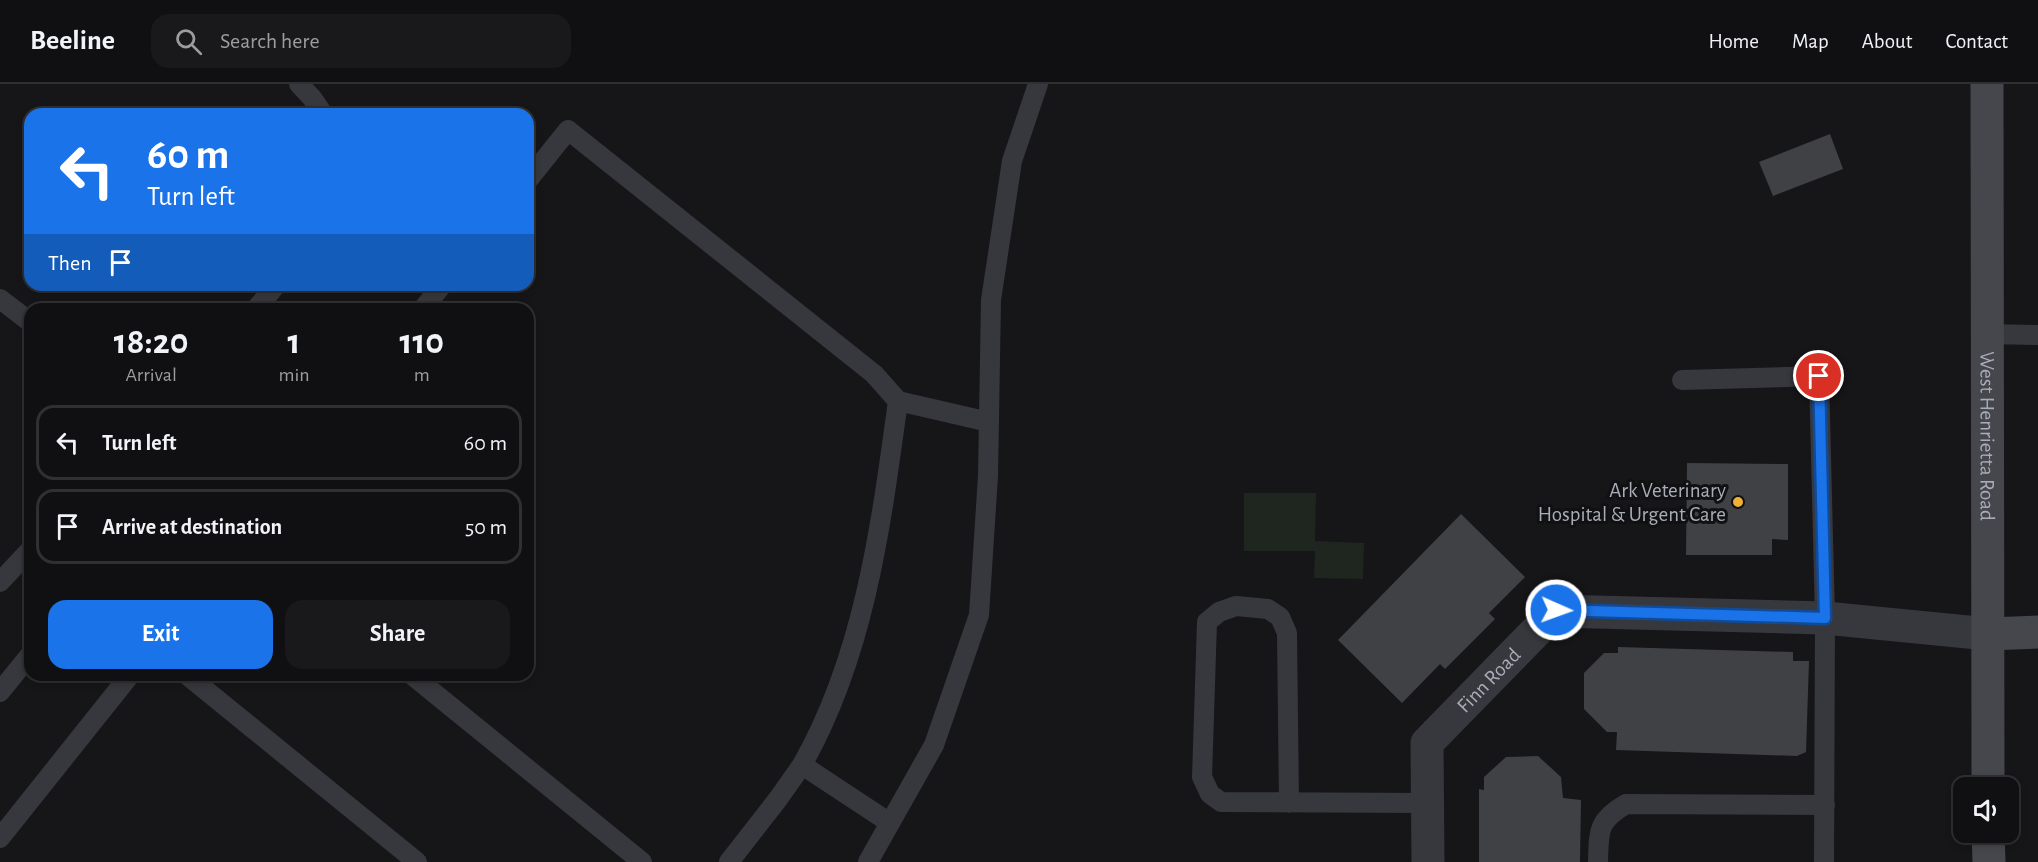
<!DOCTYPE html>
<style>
body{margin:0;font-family:"Alegreya Sans",sans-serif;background:#19191b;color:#f1f3f6;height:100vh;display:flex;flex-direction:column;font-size:22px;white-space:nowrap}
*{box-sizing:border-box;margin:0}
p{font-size:20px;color:#9c9d9f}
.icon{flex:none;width:33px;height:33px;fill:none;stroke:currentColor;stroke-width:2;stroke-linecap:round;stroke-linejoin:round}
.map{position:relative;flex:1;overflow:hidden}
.drawer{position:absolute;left:24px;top:219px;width:510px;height:378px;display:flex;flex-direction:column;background:#101012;border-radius:18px;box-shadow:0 3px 9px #0003,0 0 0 2px #303032}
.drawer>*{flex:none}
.top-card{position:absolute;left:24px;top:24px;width:510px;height:183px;border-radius:18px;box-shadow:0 3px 9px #0003,0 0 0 2px #303032;background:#1a73e8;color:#fff;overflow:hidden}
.fabs{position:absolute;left:1953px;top:693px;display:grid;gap:12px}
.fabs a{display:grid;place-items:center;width:66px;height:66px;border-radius:12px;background:#101012;box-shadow:0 3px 9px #0003,0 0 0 2px #303032;font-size:30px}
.pin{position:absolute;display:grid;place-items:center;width:51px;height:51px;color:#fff;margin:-26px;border:3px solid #fff;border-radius:50%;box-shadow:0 2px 6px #0007}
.me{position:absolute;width:66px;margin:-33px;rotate:92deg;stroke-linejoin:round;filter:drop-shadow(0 0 4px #0008)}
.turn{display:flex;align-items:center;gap:21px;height:126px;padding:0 24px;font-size:27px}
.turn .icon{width:78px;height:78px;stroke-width:2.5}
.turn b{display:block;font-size:42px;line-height:51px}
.then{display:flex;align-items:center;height:57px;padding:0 24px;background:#0003;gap:12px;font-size:22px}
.eta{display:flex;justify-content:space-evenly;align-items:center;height:102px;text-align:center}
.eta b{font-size:36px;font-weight:700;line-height:42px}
.button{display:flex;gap:12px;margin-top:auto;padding:12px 24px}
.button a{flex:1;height:69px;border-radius:18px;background:#1a73e8;color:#fff;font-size:24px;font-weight:700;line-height:69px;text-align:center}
.button a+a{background:#19191b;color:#f1f3f6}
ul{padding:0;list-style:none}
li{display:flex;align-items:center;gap:18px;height:75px;margin:0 12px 9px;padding:0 12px;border:3px solid #303032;border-radius:18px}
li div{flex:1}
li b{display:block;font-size:22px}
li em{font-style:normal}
header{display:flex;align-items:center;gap:36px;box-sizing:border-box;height:84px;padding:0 30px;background:#101012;border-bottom:2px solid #303032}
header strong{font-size:28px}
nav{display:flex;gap:33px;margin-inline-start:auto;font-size:21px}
.search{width:420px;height:54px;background:#19191b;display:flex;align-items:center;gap:15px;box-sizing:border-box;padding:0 21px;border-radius:18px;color:#9c9d9f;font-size:22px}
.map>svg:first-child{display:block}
.green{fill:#1e261f}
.building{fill:#404145}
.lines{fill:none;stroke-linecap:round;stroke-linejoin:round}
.lane{stroke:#37383d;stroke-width:20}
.street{stroke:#37383d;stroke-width:33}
.secondary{stroke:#45474d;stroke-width:33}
.route-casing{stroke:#114b97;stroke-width:15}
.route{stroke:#1a73e8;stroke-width:10}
.poi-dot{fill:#f2b134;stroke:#111113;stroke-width:2}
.labels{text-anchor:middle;stroke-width:6;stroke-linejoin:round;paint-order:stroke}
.street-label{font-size:21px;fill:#a8adb8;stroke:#111113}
.poi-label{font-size:21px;fill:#a8adb8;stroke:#111113;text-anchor:end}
</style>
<header>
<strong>Beeline</strong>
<div class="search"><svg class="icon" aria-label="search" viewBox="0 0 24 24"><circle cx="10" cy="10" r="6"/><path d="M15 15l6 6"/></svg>Search here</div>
<nav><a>Home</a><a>Map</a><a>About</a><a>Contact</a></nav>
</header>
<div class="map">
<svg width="2038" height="778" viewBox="0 0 2038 778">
<rect width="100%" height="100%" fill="#161618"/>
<polygon class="green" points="1244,409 1316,409 1315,457 1364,459 1363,495 1314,494 1315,467 1244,467"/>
<g class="building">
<polygon points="1830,50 1843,85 1773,112 1759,78"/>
<polygon points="1687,379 1788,380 1788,456 1772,455 1772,471 1686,471"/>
<polygon points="1461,430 1525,493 1489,529 1495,535 1445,585 1440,580 1402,619 1338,556"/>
<polygon points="1618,563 1793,568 1793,577 1809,577 1806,668 1797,672 1616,666 1617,648 1607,648 1584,625 1584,589 1604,569 1618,569"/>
<polygon points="1538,672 1561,693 1563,714 1581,716 1580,778 1479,778 1479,705 1484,706 1484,693 1506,673"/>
</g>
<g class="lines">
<g class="lane">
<polyline points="299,0 312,14 323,30"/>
<polyline points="528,96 568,46 874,290 898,317 989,338"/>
<polyline points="0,215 30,238"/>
<polyline points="256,225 276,201"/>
<polyline points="423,225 442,201"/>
<polyline points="1988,250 2038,251"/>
<polyline points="1682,296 1819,292 1825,534 1824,778"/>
<polyline points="0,498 30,466"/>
<polyline points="187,591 417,778"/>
<polyline points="412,591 642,778"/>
<polyline points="0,608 30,571"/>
<path d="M 802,681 C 865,570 881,441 898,317"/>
<polyline points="1289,719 1287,549 1280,533 1268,525 1236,522 1219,528 1207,538 1202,693 1210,710 1221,718 1427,719"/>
<polyline points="0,754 130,591"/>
<polyline points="729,778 778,715 802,681 890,739"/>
<polyline points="868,778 934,661 979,531 988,392 991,216 1012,77 1038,0"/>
<path d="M 1598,778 C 1599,747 1597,737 1626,720 L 1825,721"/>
</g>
<path class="street" id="s1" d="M 1428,778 L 1427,659 L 1556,527 L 1825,534 L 1988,550"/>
<g class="secondary">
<path id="s2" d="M 1987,0 L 1988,704"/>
<polyline points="1988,550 2038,548"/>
<polyline points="1988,748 1989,778"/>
</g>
</g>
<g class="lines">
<g class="route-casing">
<polyline id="route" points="1556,526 1825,534 1819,292"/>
</g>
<use href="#route" class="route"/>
</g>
<circle class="poi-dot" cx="1738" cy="418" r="6"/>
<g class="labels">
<g class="street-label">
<text dy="7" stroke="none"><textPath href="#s2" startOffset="352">West Henrietta Road</textPath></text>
<text dy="7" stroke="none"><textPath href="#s1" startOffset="207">Finn Road</textPath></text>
</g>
<g class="poi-label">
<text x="1726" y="413">Ark Veterinary<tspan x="1726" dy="24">Hospital &amp; Urgent Care</tspan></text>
</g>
</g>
</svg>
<div class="fabs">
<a><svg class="icon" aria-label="sound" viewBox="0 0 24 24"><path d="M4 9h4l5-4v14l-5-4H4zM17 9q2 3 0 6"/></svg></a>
</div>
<div class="pin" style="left:1819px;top:292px;background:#d93025"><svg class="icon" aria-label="arrive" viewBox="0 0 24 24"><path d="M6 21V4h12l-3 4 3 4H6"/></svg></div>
<svg class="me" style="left:1556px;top:526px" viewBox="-20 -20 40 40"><circle r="17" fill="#1a73e8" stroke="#fff" stroke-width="3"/><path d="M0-11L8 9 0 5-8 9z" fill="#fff"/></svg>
<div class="top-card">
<div class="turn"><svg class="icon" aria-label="left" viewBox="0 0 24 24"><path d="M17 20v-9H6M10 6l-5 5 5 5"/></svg><div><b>60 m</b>Turn left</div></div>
<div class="then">Then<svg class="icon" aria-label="arrive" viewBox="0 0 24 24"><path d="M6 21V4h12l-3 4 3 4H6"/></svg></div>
</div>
<section class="drawer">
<div class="eta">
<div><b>18:20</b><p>Arrival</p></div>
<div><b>1</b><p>min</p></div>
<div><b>110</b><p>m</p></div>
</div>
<ul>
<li><svg class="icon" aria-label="left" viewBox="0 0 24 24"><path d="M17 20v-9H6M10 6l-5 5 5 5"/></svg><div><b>Turn left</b></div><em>60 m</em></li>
<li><svg class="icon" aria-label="arrive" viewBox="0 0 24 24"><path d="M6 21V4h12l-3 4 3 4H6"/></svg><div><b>Arrive at destination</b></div><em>50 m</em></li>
</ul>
<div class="button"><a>Exit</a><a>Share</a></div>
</section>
</div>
